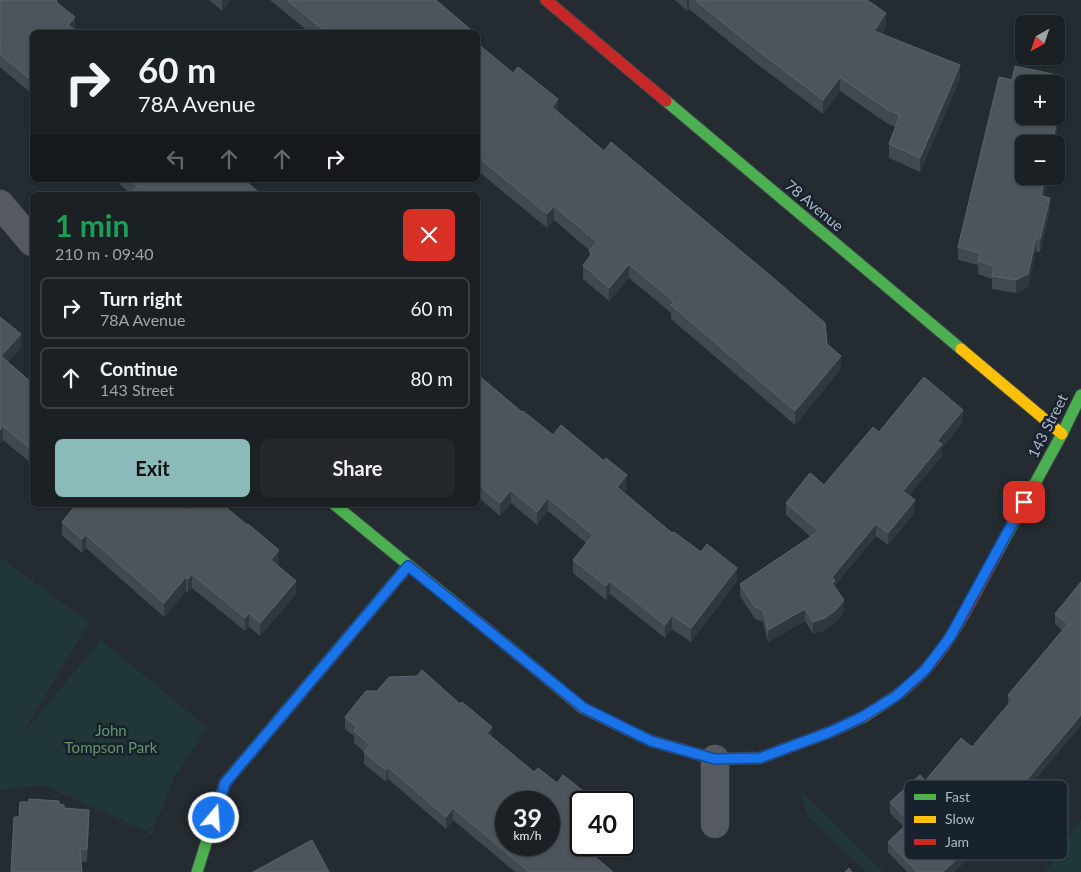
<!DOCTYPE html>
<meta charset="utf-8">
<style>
body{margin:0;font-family:Lato,sans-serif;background:#24282d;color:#f1f3f6;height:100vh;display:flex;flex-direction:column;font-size:19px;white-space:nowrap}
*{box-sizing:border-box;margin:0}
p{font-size:16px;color:#a0a3a7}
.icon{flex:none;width:28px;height:28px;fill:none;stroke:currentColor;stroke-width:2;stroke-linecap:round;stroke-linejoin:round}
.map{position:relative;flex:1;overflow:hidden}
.drawer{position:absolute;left:30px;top:192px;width:450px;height:315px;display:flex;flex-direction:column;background:#1b2025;border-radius:8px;box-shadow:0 1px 4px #0004,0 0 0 1px #393e42}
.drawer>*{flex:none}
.banner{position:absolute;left:30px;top:30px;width:450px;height:152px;border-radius:8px;box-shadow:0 1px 4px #0004,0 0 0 1px #393e42;background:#1b2025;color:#f1f3f6;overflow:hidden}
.needle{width:32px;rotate:220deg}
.fabs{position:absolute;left:1015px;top:15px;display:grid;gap:10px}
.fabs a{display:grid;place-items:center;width:50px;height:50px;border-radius:8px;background:#1b2025;box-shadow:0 1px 4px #0004,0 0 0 1px #393e42;font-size:25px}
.speed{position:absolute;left:495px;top:791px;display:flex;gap:10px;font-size:25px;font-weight:700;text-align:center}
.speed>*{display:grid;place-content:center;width:65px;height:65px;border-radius:50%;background:#1b2025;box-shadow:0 1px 4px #0004,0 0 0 1px #393e42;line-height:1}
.speed small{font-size:12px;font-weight:400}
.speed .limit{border:2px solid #111;border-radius:8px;background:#fff;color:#111}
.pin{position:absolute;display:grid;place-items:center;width:42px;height:42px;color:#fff;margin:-21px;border-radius:10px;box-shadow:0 2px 8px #0006}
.me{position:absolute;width:55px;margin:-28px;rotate:18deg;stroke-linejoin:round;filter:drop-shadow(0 0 4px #0008)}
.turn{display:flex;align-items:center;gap:18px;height:105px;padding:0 25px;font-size:22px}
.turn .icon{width:65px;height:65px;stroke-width:2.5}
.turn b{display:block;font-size:35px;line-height:42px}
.lanes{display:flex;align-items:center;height:48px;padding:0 25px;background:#0003;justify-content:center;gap:25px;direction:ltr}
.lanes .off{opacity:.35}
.round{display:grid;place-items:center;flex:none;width:52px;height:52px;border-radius:8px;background:#24282d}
.headline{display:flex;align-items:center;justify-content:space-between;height:85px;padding:0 25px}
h1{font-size:30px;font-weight:700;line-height:38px;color:#1e9e55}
.button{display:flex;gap:10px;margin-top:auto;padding:10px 25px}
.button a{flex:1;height:58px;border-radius:8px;background:#8bbbb9;color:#111;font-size:20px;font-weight:700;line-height:58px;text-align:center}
.button a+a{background:#24282d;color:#f1f3f6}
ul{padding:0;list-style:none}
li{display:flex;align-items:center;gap:15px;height:62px;margin:0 10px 8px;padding:0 15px;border:2px solid #393e42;border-radius:8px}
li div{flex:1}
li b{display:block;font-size:19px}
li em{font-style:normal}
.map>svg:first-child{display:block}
.green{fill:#213637}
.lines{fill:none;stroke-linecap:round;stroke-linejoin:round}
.street-casing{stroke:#42474c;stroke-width:29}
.fast-casing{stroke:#42474c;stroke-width:13}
.slow-casing{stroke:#42474c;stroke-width:13}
.jam-casing{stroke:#42474c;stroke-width:13}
.street{stroke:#545a60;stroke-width:28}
.fast{stroke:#4caf50;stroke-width:11}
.slow{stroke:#ffc107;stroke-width:11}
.jam{stroke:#c62828;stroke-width:11}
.wall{fill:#41484e}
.shaded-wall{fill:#31383d}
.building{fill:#4d545b;stroke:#5c646b;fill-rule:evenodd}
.route-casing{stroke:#114b97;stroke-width:12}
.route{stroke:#1a73e8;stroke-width:9}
.labels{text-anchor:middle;stroke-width:5;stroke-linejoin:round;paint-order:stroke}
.street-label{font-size:15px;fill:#acb8c5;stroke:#18222c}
.park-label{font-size:15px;fill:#639669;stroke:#18222c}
.key{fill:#18222c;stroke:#444f5a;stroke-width:1}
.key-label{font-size:14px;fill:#acb8c5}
</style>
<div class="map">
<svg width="1081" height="872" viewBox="0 0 1081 872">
<rect width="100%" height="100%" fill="#242b31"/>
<g class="green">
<polygon points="0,557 89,622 21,736 101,640 208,728 174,778 151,834 43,785 0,790"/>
<polygon points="800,790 884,872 866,872 806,814"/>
<polygon points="1081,818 1081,872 1044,872 1050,866"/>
</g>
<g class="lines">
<g class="street-casing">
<g id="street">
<polyline points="0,204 32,242"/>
<polyline points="715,759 715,824"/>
</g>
</g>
<g class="fast-casing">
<g id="fast">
<polyline points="666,101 961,349"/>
<polyline points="335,505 527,662"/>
<polyline points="998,551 1062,434 1081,395"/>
<polyline points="197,872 225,783 408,566"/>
</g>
</g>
<g class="slow-casing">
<g id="slow">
<polyline points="961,349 1062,434"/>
<polyline points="527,662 583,708 651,741 715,759 760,758 830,732 863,717 891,699"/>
</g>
</g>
<g class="jam-casing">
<g id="jam">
<polyline points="546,0 666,101"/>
<path d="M 891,699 C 943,666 969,603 998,551"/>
</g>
</g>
<use href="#street" class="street"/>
<use href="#fast" class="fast"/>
<use href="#slow" class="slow"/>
<use href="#jam" class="jam"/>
</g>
<g class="wall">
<polygon points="0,0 57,0 57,2 75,30 75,31 32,32 32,94 0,67"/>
<polygon points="209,0 231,0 222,11"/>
<polygon points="270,0 436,0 470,32 309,32"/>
<polygon points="675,0 844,0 886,27 882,34 960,79 920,172 889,158 889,144 896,127 888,124 840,91 823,114 757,64 689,9 687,11"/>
<polygon points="478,44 827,344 841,369 795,425 671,319 671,313 629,278 609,301 583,279 583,265 589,258 590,251 554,220 547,228 478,171"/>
<polygon points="1015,66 1062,76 1062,89 1056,114 1056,84 1024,84 1024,116 1056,116 1055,119 1057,119 1057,132 1055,144 1024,144 1024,176 1048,176 1044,196 1050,198 1050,211 1040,252 1036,251 1028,287 1016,293 992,289 992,279 978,274 978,265 958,260 958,247 999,77 1012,80"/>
<polygon points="115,180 244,180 262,195 131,195 131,194"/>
<polygon points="0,317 21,348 8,362 32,383 32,464 3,440"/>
<polygon points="478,375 522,412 553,435 627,488 624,492 672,533 737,581 691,642 672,629 665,638 610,594 606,600 573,573 573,560 586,543 548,511 537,525 511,503 500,516 478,497"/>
<polygon points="963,422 942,448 942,456 909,495 915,512 888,545 876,536 835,585 844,612 836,622 825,630 813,634 805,621 768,642 763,622 755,619 740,596 740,584 811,537 786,515 786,503 824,485 879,432"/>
<polygon points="190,510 279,563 278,565 296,594 260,636 249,627 245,631 192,588 188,593 186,591 164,617 86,548 82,553 62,535 62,522"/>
<polygon points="1081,582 1081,725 972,855 954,872 907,872 888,852 888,842 904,827 890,813 890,802 925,781 972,747 1008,704 1008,695 1062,630 1055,624 1055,614"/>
<polygon points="345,717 492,737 534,772 581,802 581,842 579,844 613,872 515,872 453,820 446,829 388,779 386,782 364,764 364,752 354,743 354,736 345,729"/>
<polygon points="59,804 89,823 87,862 81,862 19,817"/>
</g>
<g class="shaded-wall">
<polygon points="222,0 231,0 222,11"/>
<polygon points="687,0 689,0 689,9 687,11"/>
<polygon points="886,13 886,27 874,45 874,31"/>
<polygon points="75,17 75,30 73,32 68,25"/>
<polygon points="960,65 960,79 920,172 920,158"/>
<polygon points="1062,76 1062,89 1056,115 1056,102"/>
<polygon points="840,77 840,91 823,114 823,100"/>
<polygon points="558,99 558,113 552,107"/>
<polygon points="1057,119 1057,132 1055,144 1052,144"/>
<polygon points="1045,176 1048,176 1041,209 1041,196"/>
<polygon points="1050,198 1050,211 1040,252 1040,239"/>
<polygon points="554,206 554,220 547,228 547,214"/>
<polygon points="1036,238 1036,251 1028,287 1016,293 1016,280"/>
<polygon points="629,264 629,278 609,301 609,288"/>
<polygon points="21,334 21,348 1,370 1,356"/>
<polygon points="841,356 841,369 795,425 795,411"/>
<polygon points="963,410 963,422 942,448 942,456 903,503 903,491 937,441"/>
<polygon points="3,426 3,440 0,443 0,430"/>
<polygon points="627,475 627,488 617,500 617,487"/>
<polygon points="511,490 511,503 500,516 500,503"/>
<polygon points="548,498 548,511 537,525 537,512"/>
<polygon points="915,500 915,512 888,545 888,533"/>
<polygon points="876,524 876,536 835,585 835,593 832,595 832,577"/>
<polygon points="86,535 86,548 82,553 82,539"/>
<polygon points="279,550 279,563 271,573 271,560"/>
<polygon points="737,568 737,581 691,642 691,628"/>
<polygon points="192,574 192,588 188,593 188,579"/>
<polygon points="186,577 186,591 164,617 164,603"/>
<polygon points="296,581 296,594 260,636 260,623"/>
<polygon points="610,581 610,594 606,600 606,586"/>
<polygon points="844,600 844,612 836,622 825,630 813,634 813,622"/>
<polygon points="805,609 805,621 768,642 768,630"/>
<polygon points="249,613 249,627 245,631 245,618"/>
<polygon points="672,615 672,629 665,638 665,625"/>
<polygon points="1081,715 1081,725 972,855 954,872 943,872"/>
<polygon points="492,727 492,739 487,733"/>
<polygon points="388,767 388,779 386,782 386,770"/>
<polygon points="453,808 453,820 446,829 446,817"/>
<polygon points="89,810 89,823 87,862 87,849"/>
<polygon points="581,829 581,842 574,851 574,839"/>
</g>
<g class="building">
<polygon points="0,0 57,0 56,2 75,17 68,25 77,32 32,32 32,81 0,54 0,47 1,45 0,44"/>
<polygon points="287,0 436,0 470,29 467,32 326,32"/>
<polygon points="695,0 867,0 886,13 874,31 960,65 920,158 889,144 900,115 888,110 840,77 823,100 757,50"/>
<polygon points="478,44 513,73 518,67 558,99 552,107 604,151 611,142 778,282 825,323 827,344 841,356 795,411 671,305 674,302 629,264 609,288 583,265 592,254 589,251 597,242 554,206 547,214 478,157"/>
<polygon points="1015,66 1062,76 1056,102 1056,84 1024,84 1024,116 1053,116 1053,118 1057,119 1052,144 1024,144 1024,176 1045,176 1041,196 1050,198 1040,239 1036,238 1028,274 1016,280 992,276 994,266 978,261 980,253 958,247 999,77 1012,80"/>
<polygon points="131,180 244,180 262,195 133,195 131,193 137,186"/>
<polygon points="0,317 21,334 1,356 32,383 32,450 3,426 0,430"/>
<polygon points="478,375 522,412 523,411 553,435 561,425 604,461 606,458 627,475 617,487 672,533 674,532 701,552 707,544 737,568 691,628 672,615 665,625 610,581 606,586 573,560 593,535 548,498 537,512 511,490 500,503 478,484"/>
<polygon points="924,377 963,410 937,441 942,444 903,491 915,500 888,533 876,524 832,577 835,581 832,583 844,600 836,610 825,618 813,622 805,609 768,630 763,610 755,607 740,584 819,531 786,503 810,473 824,485 873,427 879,432"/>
<polygon points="76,505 184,505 190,510 195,505 223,505 247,525 248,524 279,550 271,560 296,581 260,623 249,613 245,618 192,574 188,579 186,577 164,603 86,535 82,539 62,522"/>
<polygon points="1081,582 1081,715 972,845 943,872 917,872 888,842 909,822 890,802 920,775 925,781 961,738 972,747 1013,699 1008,695 1068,624 1055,614"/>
<path d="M 422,670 L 460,704 L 462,702 L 492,727 L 487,733 L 534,772 L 538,768 L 557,783 L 563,775 L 597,802 L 581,802 L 581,829 L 574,839 L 613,872 L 529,872 L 453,808 L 446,817 L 388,767 L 386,770 L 364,752 L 370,745 L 354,731 L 357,727 L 345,717 L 366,691 L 377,691 L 389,677 L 417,676 ZM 506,802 L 549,802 L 549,845 L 506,845 Z"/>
<polygon points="29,799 59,801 59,804 64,805 64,808 89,810 87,849 80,849 82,872 11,872 14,817 19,817 20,802 29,802"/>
<polygon points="312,840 329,872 253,872"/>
<polygon points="849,868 852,872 845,872"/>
</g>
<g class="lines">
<g class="route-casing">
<polyline id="route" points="214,818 225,783 408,566 584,708 651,741 715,759 760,758 830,732 862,717 896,696 925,670 950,637 1024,502"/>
</g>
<use href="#route" class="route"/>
</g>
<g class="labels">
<g class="street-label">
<text transform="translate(814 206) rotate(40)" y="5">78 Avenue</text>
<text transform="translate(1048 426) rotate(-63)" y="5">143 Street</text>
</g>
<g class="park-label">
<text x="111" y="736">John<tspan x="111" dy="17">Tompson Park</tspan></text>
</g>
</g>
<rect x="904" y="780" width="164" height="80" rx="8" class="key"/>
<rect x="914" y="794" width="22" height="6" fill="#4caf50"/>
<rect x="914" y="816" width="22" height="7" fill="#ffc107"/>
<rect x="914" y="839" width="22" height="6" fill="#c62828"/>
<g class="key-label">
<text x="945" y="802">Fast</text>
<text x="945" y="824">Slow</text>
<text x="945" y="847">Jam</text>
</g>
</svg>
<div class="fabs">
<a><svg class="needle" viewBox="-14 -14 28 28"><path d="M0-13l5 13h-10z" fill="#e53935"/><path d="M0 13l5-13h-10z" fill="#a0a3a7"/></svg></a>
<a>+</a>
<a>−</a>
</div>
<div class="speed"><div>39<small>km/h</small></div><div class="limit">40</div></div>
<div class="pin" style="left:1024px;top:502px;background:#d93025"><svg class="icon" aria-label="arrive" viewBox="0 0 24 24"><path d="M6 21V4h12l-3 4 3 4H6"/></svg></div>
<svg class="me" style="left:214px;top:818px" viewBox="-20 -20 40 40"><circle r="17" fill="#1a73e8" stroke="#fff" stroke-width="3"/><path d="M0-11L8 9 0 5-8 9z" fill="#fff"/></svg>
<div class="banner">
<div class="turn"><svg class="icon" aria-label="right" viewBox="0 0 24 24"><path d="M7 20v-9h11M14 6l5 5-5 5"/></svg><div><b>60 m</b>78A Avenue</div></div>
<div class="lanes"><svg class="icon off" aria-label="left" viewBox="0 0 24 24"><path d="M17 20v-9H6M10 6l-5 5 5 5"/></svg><svg class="icon off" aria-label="ahead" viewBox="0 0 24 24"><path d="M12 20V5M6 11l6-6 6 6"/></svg><svg class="icon off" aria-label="ahead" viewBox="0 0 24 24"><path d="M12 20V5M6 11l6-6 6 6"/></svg><svg class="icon" aria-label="right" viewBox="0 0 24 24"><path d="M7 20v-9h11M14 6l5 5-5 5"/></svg></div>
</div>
<section class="drawer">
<div class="headline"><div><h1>1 min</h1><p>210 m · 09:40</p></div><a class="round" style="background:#d93025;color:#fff"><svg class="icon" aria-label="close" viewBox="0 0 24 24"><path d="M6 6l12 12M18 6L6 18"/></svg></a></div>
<ul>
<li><svg class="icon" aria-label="right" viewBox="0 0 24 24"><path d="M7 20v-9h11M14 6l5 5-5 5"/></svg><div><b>Turn right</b><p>78A Avenue</p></div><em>60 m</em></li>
<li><svg class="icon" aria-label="ahead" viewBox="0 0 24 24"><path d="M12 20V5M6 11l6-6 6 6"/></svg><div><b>Continue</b><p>143 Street</p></div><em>80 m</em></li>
</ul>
<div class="button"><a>Exit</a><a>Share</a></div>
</section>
</div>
